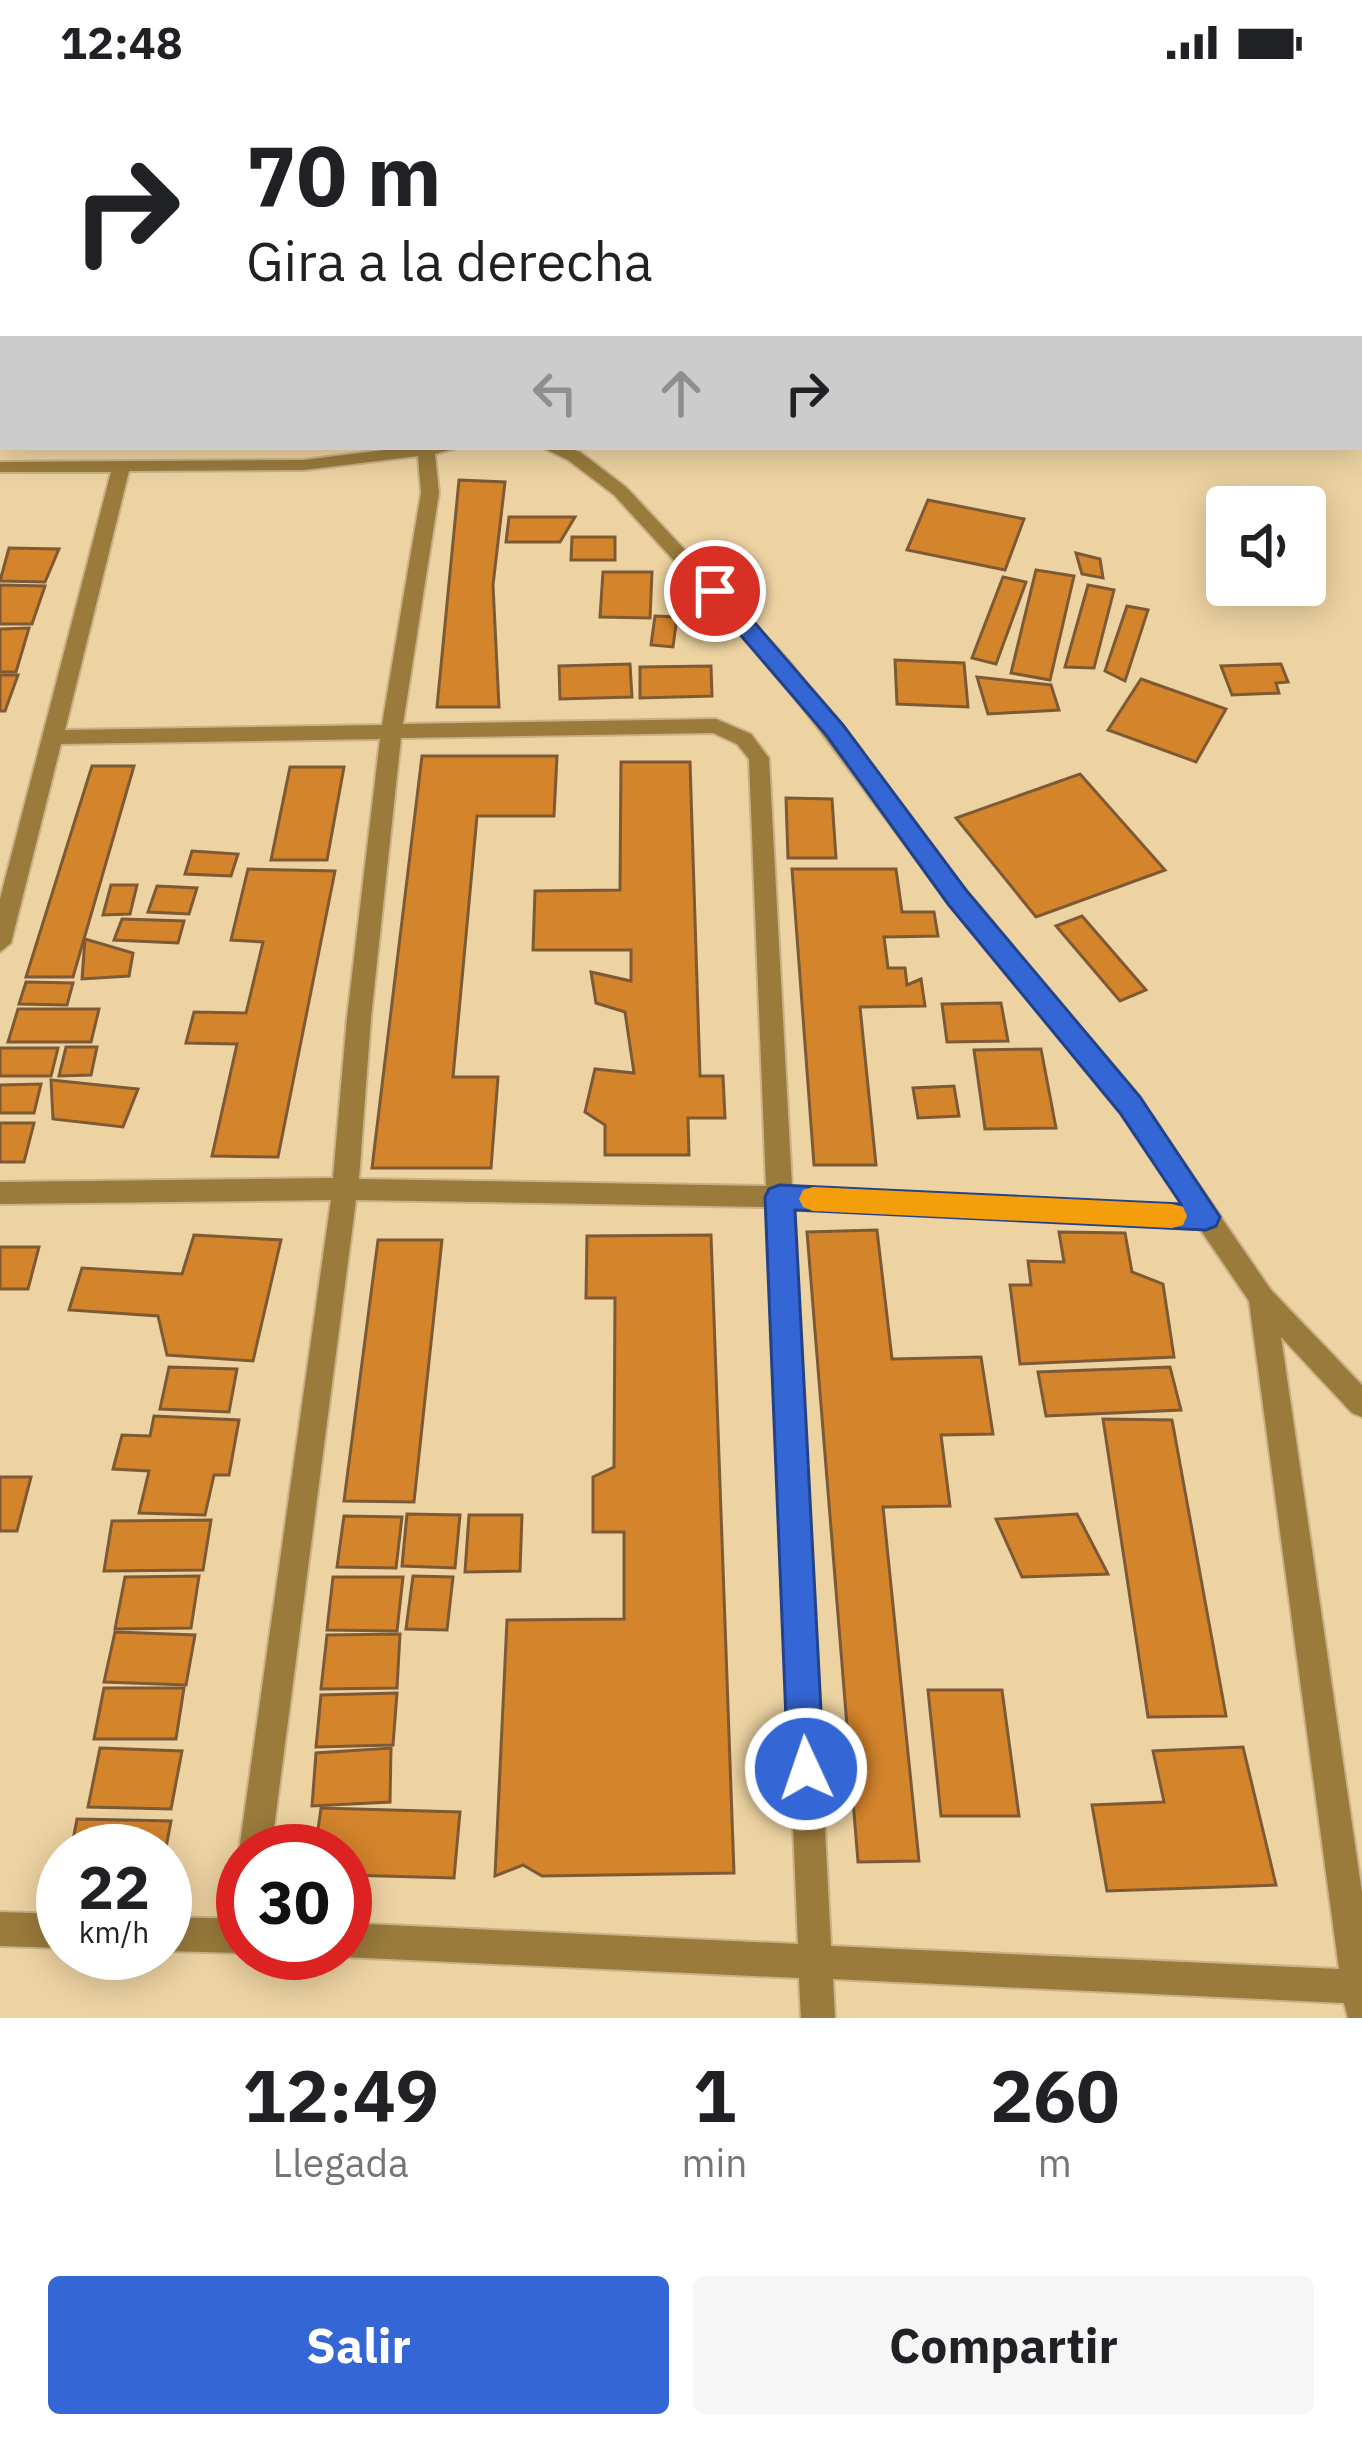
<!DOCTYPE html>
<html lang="es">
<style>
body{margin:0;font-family:"IBM Plex Sans",sans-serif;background:#f6f6f6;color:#202124;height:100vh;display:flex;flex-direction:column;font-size:45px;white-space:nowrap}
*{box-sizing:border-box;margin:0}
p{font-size:39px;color:#757577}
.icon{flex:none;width:66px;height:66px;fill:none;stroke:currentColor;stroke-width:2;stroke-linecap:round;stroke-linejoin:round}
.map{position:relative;height:1934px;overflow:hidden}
.drawer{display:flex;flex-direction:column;background:#fff;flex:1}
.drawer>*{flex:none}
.top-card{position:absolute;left:0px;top:0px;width:1362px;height:366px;box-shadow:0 6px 30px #0003;background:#fff;color:#202124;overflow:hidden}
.controls{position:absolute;left:1206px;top:402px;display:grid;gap:24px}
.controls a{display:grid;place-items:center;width:120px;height:120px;border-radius:12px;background:#fff;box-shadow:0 6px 30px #0003;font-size:60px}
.speed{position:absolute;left:36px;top:1740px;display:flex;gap:24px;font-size:60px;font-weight:700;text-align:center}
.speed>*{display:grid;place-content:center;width:156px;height:156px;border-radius:50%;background:#fff;box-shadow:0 6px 30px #0003;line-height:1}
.speed small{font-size:30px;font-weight:400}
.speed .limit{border:18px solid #d22;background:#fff;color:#111}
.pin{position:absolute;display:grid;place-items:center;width:102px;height:102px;color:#fff;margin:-51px;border:6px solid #fff;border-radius:50%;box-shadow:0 3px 12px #0007}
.me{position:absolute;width:132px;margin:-66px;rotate:357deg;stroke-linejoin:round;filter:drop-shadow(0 0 9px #0008)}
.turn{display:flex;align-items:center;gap:42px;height:252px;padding:0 48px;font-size:54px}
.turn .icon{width:156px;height:156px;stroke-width:2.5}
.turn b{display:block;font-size:84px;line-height:102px}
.lanes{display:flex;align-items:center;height:114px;padding:0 48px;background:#0003;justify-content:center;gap:60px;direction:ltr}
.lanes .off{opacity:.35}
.eta{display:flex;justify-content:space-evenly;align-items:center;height:204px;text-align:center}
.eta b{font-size:72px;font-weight:800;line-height:84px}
.primary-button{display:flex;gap:24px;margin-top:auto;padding:24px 48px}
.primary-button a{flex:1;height:138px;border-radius:12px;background:#3566d5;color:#fff;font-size:48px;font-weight:800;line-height:138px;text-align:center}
.primary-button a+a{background:#f6f6f6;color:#202124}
.status{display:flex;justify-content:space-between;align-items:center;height:84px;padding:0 60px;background:#fff;direction:ltr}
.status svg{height:33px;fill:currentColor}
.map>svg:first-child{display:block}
.building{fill:#d4842b;stroke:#7e5935;stroke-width:3}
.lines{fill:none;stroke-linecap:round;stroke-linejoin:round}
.street-casing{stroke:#c9b287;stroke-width:4}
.secondary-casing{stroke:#c9b287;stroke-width:4}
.street{fill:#9a7b3c;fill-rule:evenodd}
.secondary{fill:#6d5319;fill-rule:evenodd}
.route{fill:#3566d5;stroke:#22428a;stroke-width:3}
.slow{fill:#f59e0b}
</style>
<div class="status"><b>12:48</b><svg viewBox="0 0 49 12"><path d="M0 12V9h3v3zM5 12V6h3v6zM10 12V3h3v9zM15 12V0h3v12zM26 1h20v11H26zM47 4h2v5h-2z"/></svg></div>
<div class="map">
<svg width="1362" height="1934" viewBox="0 0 1362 1934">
<rect width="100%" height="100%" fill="#edd3a2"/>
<g class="building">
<polygon points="459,396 505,398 493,501 499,623 437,623"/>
<polygon points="928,416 1024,435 1005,486 907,466"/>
<polygon points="509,433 575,433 560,458 506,458"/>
<polygon points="572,453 615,453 615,476 571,476"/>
<polygon points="9,464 59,465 45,498 0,497"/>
<polygon points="1076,469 1100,475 1103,494 1082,490"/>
<polygon points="1036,486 1074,492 1050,596 1011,589"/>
<polygon points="603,488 652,488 650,534 600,533"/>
<polygon points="1003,493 1026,498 996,580 972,574"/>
<polygon points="0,501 45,502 32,540 0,540"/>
<polygon points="1088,501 1114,506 1094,584 1065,583"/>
<polygon points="1127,522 1148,526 1125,597 1105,587"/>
<polygon points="655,532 677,533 673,563 651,561"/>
<polygon points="29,544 16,588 0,588 0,545"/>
<polygon points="895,576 964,579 968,623 897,620"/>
<polygon points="630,580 632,613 560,615 559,582"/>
<polygon points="1281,580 1288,598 1276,599 1279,609 1232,611 1221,582"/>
<polygon points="711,582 712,612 640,614 640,583"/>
<polygon points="0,591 18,591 5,627 0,627"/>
<polygon points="977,593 1051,601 1059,626 988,630"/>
<polygon points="1141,595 1226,625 1196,678 1108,646"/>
<polygon points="422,672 557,672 554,732 477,732 453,993 498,993 491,1084 372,1084"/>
<polygon points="621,678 690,678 700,992 723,992 725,1034 688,1034 689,1071 605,1071 605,1041 585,1028 595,985 634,989 625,928 596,919 591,888 631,897 631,866 533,866 535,807 620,806"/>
<polygon points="92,682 134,682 73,893 26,893"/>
<polygon points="290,683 344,683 327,776 271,776"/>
<polygon points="1080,690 1165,786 1036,833 956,734"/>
<polygon points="786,714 832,715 836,774 788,774"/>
<polygon points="192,767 238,770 231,792 185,790"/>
<polygon points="248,785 335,787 278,1073 212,1072 237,960 186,959 194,928 246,929 263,858 231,856"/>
<polygon points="792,785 896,785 902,828 934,828 938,852 884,853 888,884 905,884 907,901 921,895 925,922 860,923 876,1081 814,1081"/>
<polygon points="111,801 137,801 130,830 103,831"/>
<polygon points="157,802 197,804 189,830 148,828"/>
<polygon points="1082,832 1146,906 1120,917 1056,842"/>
<polygon points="122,835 184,837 178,859 114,856"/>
<polygon points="85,855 133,869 129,892 82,895"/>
<polygon points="26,898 73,899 67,921 19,920"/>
<polygon points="1001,919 1008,957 947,958 942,920"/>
<polygon points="18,925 99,925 91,958 8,958"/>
<polygon points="66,963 97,963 91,991 59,992"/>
<polygon points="0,964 58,964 51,992 0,992"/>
<polygon points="1041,965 1056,1044 985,1045 974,966"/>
<polygon points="51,996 138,1005 123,1043 53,1035"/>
<polygon points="41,1000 34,1029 0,1029 0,1001"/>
<polygon points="954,1002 959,1032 918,1034 913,1004"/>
<polygon points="0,1039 34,1039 24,1078 0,1078"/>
<polygon points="877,1146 892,1275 981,1273 993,1350 941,1351 950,1422 883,1423 919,1777 858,1778 807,1148"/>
<polygon points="1059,1148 1125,1149 1132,1188 1163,1200 1174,1273 1020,1280 1010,1201 1031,1201 1028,1177 1064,1178"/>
<polygon points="194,1151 281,1156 253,1277 167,1271 158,1232 69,1226 82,1184 182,1190"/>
<polygon points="711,1151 734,1789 542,1792 523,1781 495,1792 507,1536 624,1535 624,1448 593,1448 593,1393 614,1383 615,1214 586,1214 587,1152"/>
<polygon points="378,1156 442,1156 414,1418 344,1417"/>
<polygon points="0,1163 39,1163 28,1205 0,1205"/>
<polygon points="169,1283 237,1285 229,1328 160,1325"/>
<polygon points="1170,1283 1181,1326 1046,1332 1038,1288"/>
<polygon points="154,1332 239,1336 229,1391 214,1391 205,1431 139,1429 149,1387 113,1385 122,1351 150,1352"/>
<polygon points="1103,1335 1172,1336 1226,1632 1148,1633"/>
<polygon points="0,1393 31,1393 17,1447 0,1447"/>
<polygon points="407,1430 460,1431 455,1484 402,1482"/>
<polygon points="1077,1430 1108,1490 1022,1493 996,1435"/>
<polygon points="469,1431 522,1431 520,1487 465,1488"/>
<polygon points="344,1432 402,1433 396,1484 337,1483"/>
<polygon points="211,1436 203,1486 104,1487 112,1437"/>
<polygon points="199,1492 191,1544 115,1545 125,1493"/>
<polygon points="413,1492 453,1493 447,1546 406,1545"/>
<polygon points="333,1493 403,1493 397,1547 327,1546"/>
<polygon points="115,1548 195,1551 186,1601 104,1598"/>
<polygon points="400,1550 397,1604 321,1605 327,1551"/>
<polygon points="104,1604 184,1604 176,1655 94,1655"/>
<polygon points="928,1606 1002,1606 1019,1732 941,1732"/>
<polygon points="397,1609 393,1661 316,1663 321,1611"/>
<polygon points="1243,1663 1276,1801 1107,1807 1092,1721 1164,1718 1153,1667"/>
<polygon points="100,1664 182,1667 171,1725 88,1723"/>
<polygon points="391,1664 390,1718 312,1722 316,1669"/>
<polygon points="321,1724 460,1728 454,1794 345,1791 345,1767 315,1767"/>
<polygon points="77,1735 171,1737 165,1769 71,1767"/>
</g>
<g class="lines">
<g class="street-casing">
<g id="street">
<path d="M 408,363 L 461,363 L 435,370 L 439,409 L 403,640 L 716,635 L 751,650 L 769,674 L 792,1103 L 1185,1122 L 1121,1028 L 949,819 L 775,587 L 614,411 L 568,376 L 541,363 L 566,363 L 580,368 L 626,403 L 789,577 L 965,807 L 1139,1014 L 1271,1206 L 1362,1301 L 1362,1333 L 1352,1329 L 1281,1253 L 1362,1809 L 1362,1934 L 1348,1934 L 1344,1919 L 833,1895 L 835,1934 L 801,1934 L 799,1894 L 345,1873 L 336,1869 L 345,1869 L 345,1839 L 798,1860 L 767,1123 L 356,1116 L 271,1767 L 243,1767 L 243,1777 L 239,1767 L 331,1116 L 0,1120 L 0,1098 L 333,1094 L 347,934 L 380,655 L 61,660 L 11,859 L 0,868 L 0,815 L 111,388 L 0,388 L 0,378 L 304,376 ZM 418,372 L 421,409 L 382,641 L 65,646 L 129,387 L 304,386 ZM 713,649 L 737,660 L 749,675 L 766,1102 L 359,1095 L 371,934 L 401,654 ZM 793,1124 L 1200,1145 L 1249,1217 L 1339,1885 L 831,1862 Z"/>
<polygon points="0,1828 63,1830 63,1864 0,1862"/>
<polygon points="165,1833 243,1835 243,1869 165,1867"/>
</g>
</g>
<g class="secondary-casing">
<polygon id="secondary" points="637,0 651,0 652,3 638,3"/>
</g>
<use href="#street" class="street"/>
<use href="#secondary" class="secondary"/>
</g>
<polygon class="route" points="715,500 723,502 843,641 966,806 1140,1013 1220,1133 1216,1142 1206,1146 795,1126 824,1685 819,1698 806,1703 793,1698 788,1685 765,1113 769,1105 779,1101 1181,1120 1120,1029 948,820 827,652 707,512 704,507"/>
<polygon class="slow" points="813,1103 1172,1120 1183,1123 1187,1132 1183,1141 1172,1144 813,1127 803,1123 799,1115 803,1106"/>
</svg>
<div class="controls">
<a><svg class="icon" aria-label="sound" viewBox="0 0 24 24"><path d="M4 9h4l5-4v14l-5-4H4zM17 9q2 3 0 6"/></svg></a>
</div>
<div class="speed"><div>22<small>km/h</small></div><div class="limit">30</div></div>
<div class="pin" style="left:715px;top:507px;background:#d93025"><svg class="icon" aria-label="arrive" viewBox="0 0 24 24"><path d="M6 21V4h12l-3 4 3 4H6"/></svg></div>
<svg class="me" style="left:806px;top:1685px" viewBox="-20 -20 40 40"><circle r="17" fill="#3566d5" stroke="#fff" stroke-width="3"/><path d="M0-11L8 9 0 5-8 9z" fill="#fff"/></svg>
<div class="top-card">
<div class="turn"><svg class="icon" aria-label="right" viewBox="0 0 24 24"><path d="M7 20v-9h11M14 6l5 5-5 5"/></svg><div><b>70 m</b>Gira a la derecha</div></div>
<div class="lanes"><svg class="icon off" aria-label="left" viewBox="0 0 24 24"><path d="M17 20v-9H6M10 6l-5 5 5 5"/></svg><svg class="icon off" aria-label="ahead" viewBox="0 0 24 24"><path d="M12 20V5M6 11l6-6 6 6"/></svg><svg class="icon" aria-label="right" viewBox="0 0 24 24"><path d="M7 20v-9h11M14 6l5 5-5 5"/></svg></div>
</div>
</div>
<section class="drawer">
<div class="eta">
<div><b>12:49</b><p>Llegada</p></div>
<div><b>1</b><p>min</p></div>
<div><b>260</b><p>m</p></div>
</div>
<div class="primary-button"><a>Salir</a><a>Compartir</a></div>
</section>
